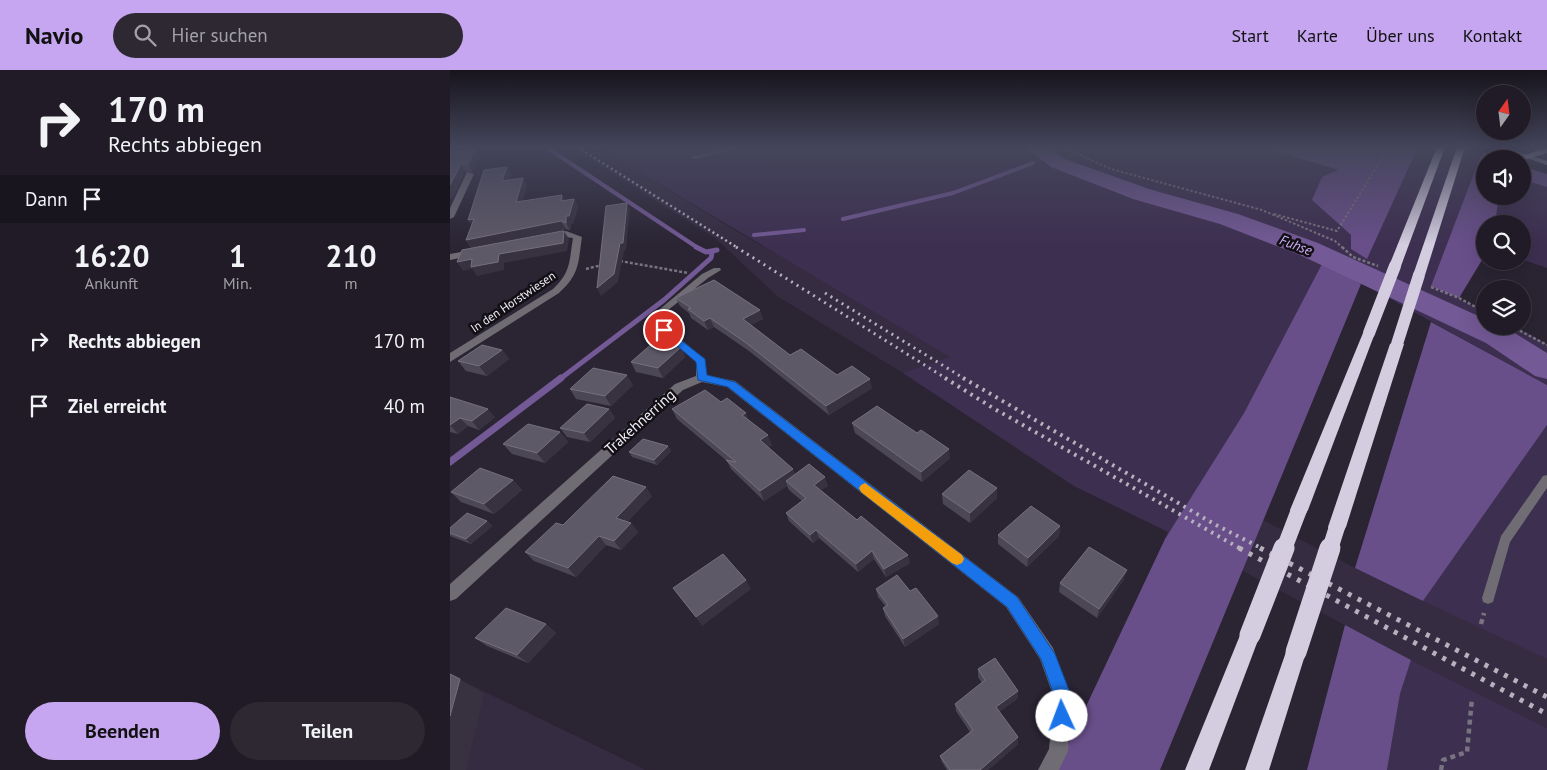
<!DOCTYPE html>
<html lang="de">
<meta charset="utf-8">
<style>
body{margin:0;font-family:"PT Sans",sans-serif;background:#2d2832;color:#f1f3f6;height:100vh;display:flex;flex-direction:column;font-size:19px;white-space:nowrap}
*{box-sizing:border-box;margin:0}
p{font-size:16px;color:#a2a1a7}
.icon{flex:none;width:28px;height:28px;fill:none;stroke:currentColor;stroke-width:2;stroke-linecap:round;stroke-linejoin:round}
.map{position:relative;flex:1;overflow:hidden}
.side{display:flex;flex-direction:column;background:#201b26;width:450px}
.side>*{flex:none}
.guide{background:#201b26;color:#f1f3f6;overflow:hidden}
.needle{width:32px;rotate:14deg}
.controls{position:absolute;left:1026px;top:15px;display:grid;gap:10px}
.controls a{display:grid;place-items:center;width:55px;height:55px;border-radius:50%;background:#201b26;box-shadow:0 5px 20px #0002,0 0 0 1px #3d3943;font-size:25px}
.pin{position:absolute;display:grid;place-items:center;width:42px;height:42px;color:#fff;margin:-21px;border:2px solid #fff;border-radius:50%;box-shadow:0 1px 5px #0007}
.me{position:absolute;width:55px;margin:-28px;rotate:358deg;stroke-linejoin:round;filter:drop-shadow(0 0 4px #0008)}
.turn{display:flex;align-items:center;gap:18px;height:105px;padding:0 25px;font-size:22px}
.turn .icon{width:65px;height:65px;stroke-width:2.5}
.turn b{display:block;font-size:35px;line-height:42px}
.then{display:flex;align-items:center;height:48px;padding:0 25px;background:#0003;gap:10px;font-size:19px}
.eta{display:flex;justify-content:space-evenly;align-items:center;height:85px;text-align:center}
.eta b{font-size:30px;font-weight:800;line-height:35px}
.primary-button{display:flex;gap:10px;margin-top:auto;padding:10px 25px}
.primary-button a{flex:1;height:58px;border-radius:30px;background:#c6a6f0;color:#111;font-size:20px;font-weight:800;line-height:58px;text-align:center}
.primary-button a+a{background:#2d2832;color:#f1f3f6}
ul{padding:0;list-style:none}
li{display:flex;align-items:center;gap:15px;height:65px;padding:0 25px}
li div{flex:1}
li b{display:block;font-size:19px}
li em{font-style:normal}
header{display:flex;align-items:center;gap:30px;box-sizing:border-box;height:70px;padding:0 25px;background:#c6a6f0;color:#111}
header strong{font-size:24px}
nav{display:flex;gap:28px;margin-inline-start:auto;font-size:18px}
.search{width:350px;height:45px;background:#2d2832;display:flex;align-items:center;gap:12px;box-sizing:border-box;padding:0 18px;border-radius:28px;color:#a2a1a7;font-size:19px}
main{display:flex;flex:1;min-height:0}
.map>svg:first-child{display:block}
.built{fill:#352c41}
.green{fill:#3d2f50}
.forest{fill:#694f8a}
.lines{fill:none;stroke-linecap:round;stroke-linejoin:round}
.stream-far2{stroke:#735995;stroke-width:4}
.stream-far1{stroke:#735995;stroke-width:5}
.stream{stroke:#735995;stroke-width:7}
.river{fill:#735995;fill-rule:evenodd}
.path-far2{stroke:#787380;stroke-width:2;stroke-dasharray:2.5 2;stroke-linecap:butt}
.path-far1{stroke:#787380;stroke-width:2.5;stroke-dasharray:3 2;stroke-linecap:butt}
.path{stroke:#787380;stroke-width:4.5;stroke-dasharray:5 4;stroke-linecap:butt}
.lane{fill:#6f6c74;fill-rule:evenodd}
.street{fill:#6f6c74;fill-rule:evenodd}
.secondary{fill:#9893a0;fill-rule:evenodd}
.highway{fill:#d4cde0;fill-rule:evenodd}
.rail-far3{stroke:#b6b1bd;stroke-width:2.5;stroke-dasharray:2 3;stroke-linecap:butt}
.rail-far2{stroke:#b6b1bd;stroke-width:3;stroke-dasharray:2 4.5;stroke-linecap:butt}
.rail-far1{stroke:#b6b1bd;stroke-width:4;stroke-dasharray:2.5 5;stroke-linecap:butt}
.rail{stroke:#b6b1bd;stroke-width:5;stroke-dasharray:4 7;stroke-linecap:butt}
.highway-bridge-far2{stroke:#d4cde0;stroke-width:12}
.highway-bridge-far1{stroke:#d4cde0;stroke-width:16}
.highway-bridge{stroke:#d4cde0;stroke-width:21}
.wall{fill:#4c4755}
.shaded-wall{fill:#373140}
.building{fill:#5e5967;stroke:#75707e}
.route{fill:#1a73e8;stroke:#114b97}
.slow{fill:#f59e0b}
.labels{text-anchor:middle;stroke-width:5;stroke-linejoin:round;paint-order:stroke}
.far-street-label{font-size:12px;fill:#f2eef8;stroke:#120f15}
.far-water-label{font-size:14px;font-style:italic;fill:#cdb0f6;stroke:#120f15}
.street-label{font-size:15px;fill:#f2eef8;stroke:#120f15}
</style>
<header>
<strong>Navio</strong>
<div class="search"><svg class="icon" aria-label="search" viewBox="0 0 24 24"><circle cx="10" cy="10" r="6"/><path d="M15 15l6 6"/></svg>Hier suchen</div>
<nav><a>Start</a><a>Karte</a><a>Über uns</a><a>Kontakt</a></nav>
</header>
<main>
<section class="side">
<div class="guide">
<div class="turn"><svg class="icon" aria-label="right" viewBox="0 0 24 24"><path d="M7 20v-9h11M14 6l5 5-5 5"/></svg><div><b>170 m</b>Rechts abbiegen</div></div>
<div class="then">Dann<svg class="icon" aria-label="arrive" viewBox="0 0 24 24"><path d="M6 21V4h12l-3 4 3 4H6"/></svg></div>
</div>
<div class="eta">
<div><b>16:20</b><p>Ankunft</p></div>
<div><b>1</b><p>Min.</p></div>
<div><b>210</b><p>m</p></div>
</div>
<ul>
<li><svg class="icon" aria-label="right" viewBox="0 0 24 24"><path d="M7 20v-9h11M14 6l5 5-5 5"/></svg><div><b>Rechts abbiegen</b></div><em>170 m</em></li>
<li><svg class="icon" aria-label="arrive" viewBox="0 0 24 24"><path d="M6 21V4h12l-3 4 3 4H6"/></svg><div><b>Ziel erreicht</b></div><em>40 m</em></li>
</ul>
<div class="primary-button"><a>Beenden</a><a>Teilen</a></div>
</section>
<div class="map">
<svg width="1097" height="700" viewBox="0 0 1097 700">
<rect width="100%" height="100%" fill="#2a2433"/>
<g class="built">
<polygon points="120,77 147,77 286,161 641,360 905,498 1097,589 1097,658 961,590 719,462 624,416 453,303 327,226 265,168"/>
<polygon points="0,605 196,700 0,700"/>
</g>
<g class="green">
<polygon points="147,77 813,77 889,101 862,130 901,165 917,188 968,77 1034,77 981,216 1035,241 1035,256 1063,256 1097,274 1097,315 873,192 794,343 715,469 718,462 624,416 453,303 500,287"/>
<polygon points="1042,77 1097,77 1097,94"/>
<polygon points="1073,110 1097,117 1097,198 1073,190 1072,154 1045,154 1049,126 1072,126"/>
<polygon points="1097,355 1097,589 973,531"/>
<polygon points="961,590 1097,658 1097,700 937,700 950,624"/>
</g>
<g class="forest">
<polygon points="813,77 968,77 917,189 901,179 901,165 862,130 872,107 888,100"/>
<polygon points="1032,82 1052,89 1035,89 1035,126 1049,126 1045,154 1035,154 1035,185 1009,228 981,216"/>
<polygon points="1072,96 1097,104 1097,117 1073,110"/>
<polygon points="873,192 911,214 710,700 606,700 715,469 794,343"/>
<polygon points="981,252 1097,315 1097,355 973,531 905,498"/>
<polygon points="895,555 961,590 950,624 937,700 857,700"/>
</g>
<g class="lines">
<g class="stream-far2">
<polyline points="96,77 248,178"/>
<polyline points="0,78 10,77"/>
<polyline points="393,149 503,123 583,93"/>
<polyline points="304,165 354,160"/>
</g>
<g class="stream-far1">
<polyline points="246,177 256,182 267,180"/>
<polyline points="110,309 214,230 261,188 262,183"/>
</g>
<polyline class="stream" points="0,392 111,308"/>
<polygon class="river" points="575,77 598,77 615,89 699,119 788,144 868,173 1035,249 1035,256 1051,256 1058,259 1097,283 1097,309 1085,306 1036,273 850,185 770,154 683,129 601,97"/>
<g class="path-far2">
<polyline points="613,77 661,99 812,140 885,171 893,178"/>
<polyline points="824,144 887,161 939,77"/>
</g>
<g class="path-far1">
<polyline points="892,177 903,187 928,196"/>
<polyline points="170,191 238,203"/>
<polyline points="136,199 152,195"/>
<polyline points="981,217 1009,228 1035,242"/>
<polyline points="1061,256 1097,275"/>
</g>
<g class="path">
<polyline points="1031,554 1034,543"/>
<polyline points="991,700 993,690 1017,682 1022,628"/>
</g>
<g class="lane">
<polygon points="283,77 294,77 244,89 241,87"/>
<polygon points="264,198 270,198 271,200 258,208 207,249 254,289 256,308 251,311 246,308 246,292 198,249 252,204"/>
<polygon points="1097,405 1097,418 1060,472 1043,532 1038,534 1033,532 1032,528 1051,466 1093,406"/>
</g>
<g class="street">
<polygon points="17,102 24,104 4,147 0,149 0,138"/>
<path d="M 116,161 L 132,167 C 128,193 130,204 109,223 L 0,292 L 0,283 L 103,219 C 121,202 119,192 123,168 L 116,167 L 100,170 L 96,167 Z"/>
<polygon points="27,179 30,180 30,184 0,190 0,184"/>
<polygon points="251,304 285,311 568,527 603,578 622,628 618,681 609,700 588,700 599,679 604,628 590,589 556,537 277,317 252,312 233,320 6,529 0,531 0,514 225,314"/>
</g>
<polygon class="secondary" points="1044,77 1054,77 1097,91 1097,95"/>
<g class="highway">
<polygon points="987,77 995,77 951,196 945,199 941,198 939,196"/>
<polygon points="1007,77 1015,77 975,205 969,208 965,207 963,205"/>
<polygon points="1097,77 1097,83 1076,89 1072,86"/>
<polygon points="919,259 925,263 858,440 855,445 849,447 843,445 840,440 913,263"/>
<polygon points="947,270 954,274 896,457 893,462 887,464 881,462 878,457 940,274"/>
<polygon points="800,555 807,558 810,565 759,700 735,700 793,558"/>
<polygon points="846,572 853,575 856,582 819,700 795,700 836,582 839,575"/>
</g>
<polyline class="rail-far3" points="127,77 288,178"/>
<g class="rail-far2">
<polyline points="286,177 497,309"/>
<polyline points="375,223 515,309"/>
</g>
<g class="rail-far1">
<polyline points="495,308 543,338 791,479"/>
<polyline points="513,308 766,455 813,479"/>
</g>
<g class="rail">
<polyline points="789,478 1097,644"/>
<polyline points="810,478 1097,627"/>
</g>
<g class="highway-bridge-far2">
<polyline points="919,263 945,196"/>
<polyline points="947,274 969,205"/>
</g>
<g class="highway-bridge-far1">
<polyline points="834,479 849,440"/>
<polyline points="880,479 887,457"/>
</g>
<g class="highway-bridge">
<polyline points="800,565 834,478"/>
<polyline points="846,582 880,478"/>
</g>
</g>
<g class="wall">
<polygon points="25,79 29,86 22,102 15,101 3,128 1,128 0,129 0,84"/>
<polygon points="57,97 61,104 59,110 73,108 77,116 72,131 112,125 115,131 124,129 128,137 123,154 121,154 120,160 116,159 21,178 16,170"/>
<polygon points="226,228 313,249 301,255 340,285 387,305 422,318 379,345 299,281 264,257 258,260 241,248 239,243 230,236"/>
<polygon points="231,277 235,287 213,308 186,302 181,292"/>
<polygon points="52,280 59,289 37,306 16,301 8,291"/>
<polygon points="183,315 161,336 126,329 120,319"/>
<polygon points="0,327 45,347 29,360 18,356 8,364 0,362"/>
<polygon points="271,332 299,350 322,375 318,377 345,404 378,416 371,420 460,493 436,507 424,489 408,502 369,468 363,473 339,451 336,443 352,431 339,420 337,416 314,431 281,399 277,391 227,349 222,339"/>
<polygon points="159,339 165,348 140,372 117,367 110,358"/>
<polygon points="402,353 500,388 472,412 405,363"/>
<polygon points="110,362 118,372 95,393 62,384 53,374"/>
<polygon points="218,376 221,381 207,395 182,387 179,382"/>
<polygon points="63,410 72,420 44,444 11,432 1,422"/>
<polygon points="492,424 547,428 520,453 493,434"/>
<polygon points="202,426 177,452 181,453 188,462 171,480 156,475 126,507 84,491 75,482 113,455"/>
<polygon points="37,451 42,456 21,474 0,466 0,458"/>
<polygon points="610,456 609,466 577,497 548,474 548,465"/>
<polygon points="674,509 647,548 609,522 610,513"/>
<polygon points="426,519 489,554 455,577 435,546 433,538 436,537 428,527"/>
<polygon points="96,554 106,563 78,593 37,576 25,568"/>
<polygon points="528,599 568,621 568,628 549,642 568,667 568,674 538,700 497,700 492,692 490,686 520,662 506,641 505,634 532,613 528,607"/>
</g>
<g class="shaded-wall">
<polygon points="25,79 29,86 22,102 18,94"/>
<polygon points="11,94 15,101 3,128 1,128 0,129 0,115"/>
<polygon points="57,97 61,104 57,119 52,111"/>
<polygon points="73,108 77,116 70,139 66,132"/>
<polygon points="112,125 116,133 111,131"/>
<polygon points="124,129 128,137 123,154 121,154 120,160 116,153 116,146"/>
<polygon points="177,133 180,140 176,180 174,181 168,212 151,226 147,218"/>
<polygon points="24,149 23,157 18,150"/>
<polygon points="111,151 116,159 21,178 16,170"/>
<polygon points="114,161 119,169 117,181 54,193 54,200 27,206 22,199 13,201 7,192 22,189 49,184"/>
<polygon points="310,240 313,249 296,258 293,249"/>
<polygon points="260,248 264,257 258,260 254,251"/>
<polygon points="231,277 235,287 213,308 208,298"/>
<polygon points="52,280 59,289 37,306 29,296"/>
<polygon points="177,305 183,315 161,336 155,326"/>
<polygon points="420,309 422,318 379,345 376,336"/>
<polygon points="38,339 45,347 29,360 22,351"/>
<polygon points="159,339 165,348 140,372 134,363"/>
<polygon points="296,343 300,353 292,345"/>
<polygon points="10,348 18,356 8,364 0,355"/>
<polygon points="110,362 118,372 95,393 87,383"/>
<polygon points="318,365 322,375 314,380 310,370"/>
<polygon points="218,376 221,381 207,395 204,390"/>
<polygon points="499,379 500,388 472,412 471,402"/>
<polygon points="343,399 347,409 336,411 337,416 314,431 310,421"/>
<polygon points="375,407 378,416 367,423 364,415"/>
<polygon points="63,410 72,420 44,444 34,434"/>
<polygon points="196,417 202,426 172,457 166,448"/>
<polygon points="547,418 547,428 520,453 520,443"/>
<polygon points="37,451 42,456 21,474 16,469"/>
<polygon points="181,453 188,462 171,480 164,471"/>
<polygon points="610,456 609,466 577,497 578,488"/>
<polygon points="366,460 369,468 363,473 360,465"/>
<polygon points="149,466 156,475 126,507 118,498"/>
<polygon points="422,481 424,489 408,502 406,494"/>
<polygon points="458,485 460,493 436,507 434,499"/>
<polygon points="677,500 674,509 647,548 649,539"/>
<polygon points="296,510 301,519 252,556 246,547"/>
<polygon points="488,546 489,554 455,577 453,569"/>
<polygon points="96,554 106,563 78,593 67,585"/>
<polygon points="10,609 34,624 16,700 0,700 0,646"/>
<polygon points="568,621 568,628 546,644 546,637"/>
<polygon points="568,667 568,674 538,700 530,700"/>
</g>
<g class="building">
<polygon points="25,79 18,94 11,94 0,115 0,84 1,82"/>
<polygon points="57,97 52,111 73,108 66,132 112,125 111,131 124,129 119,146 116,146 116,153 111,151 16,170 24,149 18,150 34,100"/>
<polygon points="177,133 173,173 170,173 164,204 147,218 156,136"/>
<polygon points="112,161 114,161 113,173 49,184 48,192 37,194 21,197 22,189 7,192 12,180"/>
<polygon points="264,210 310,240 293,249 340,285 351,279 387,305 402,296 420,309 376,336 295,272 260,248 254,251 238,239 241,238 226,228"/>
<polygon points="205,271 231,277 208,298 181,292"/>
<polygon points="32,275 52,280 29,296 8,291"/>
<polygon points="143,298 177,305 155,326 120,319"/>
<polygon points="255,320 271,332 277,328 296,343 292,345 318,365 310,370 343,399 310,421 276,390 286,392 222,339"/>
<polygon points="0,327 38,339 22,351 10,348 0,355"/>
<polygon points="137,334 159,339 134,363 110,358"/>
<polygon points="427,336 467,363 471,360 499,379 471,402 402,353"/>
<polygon points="78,354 110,362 87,383 53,374"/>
<polygon points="193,369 218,376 204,390 179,382"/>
<polygon points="359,394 375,407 364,415 407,450 411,446 458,485 434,499 422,481 406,494 366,460 360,465 336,443 356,428 336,411"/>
<polygon points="30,398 63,410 34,434 1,422"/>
<polygon points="519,400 547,418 520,443 492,424"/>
<polygon points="163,406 196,417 166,448 181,453 164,471 149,466 118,498 75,482 106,453 113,455"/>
<polygon points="581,436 610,456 578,488 548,465"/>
<polygon points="17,443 37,451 16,469 0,463 0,458"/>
<polygon points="639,477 677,500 649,539 610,513"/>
<polygon points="273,484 296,510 246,547 223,518"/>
<polygon points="447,505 460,521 466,518 488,546 453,569 433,538 438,535 426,519"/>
<polygon points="56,538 96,554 67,585 25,568"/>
<polygon points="545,588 568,621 546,637 568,667 530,700 500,700 490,686 523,660 505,634 535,610 528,599"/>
<polygon points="0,604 10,609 0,646"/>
</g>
<linearGradient id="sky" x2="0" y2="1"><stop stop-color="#17141c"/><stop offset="0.44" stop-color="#44455b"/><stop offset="1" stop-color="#44455b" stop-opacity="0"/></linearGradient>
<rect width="1097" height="175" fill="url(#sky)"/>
<polygon class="route" points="214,257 255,289 257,305 285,312 567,527 605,584 622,628 617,652 612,655 606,652 603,646 605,628 591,589 557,537 278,317 248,310 246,292 211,262 211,258"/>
<polygon class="slow" points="415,413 512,485 514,489 512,493 507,495 502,493 411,422 409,418 411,415"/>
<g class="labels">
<g class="far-street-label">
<text transform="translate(63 232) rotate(-34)" y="4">In den Horstwiesen</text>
</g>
<g class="far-water-label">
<text transform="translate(846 175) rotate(21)" y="5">Fuhse</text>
</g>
<g class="street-label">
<text transform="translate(190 352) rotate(-42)" y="5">Trakehnerring</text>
</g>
</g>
</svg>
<div class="controls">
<a><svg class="needle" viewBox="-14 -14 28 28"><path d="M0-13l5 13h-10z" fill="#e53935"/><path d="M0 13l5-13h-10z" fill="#a2a1a7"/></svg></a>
<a><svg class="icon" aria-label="sound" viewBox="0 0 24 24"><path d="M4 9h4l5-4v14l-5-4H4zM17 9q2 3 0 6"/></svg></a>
<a><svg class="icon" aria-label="search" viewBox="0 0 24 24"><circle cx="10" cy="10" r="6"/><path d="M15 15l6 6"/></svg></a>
<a><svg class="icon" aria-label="layers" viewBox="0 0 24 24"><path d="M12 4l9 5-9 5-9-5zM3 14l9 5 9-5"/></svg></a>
</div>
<div class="pin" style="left:214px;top:260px;background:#d93025"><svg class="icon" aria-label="arrive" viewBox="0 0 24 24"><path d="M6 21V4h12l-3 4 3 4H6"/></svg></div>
<svg class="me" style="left:612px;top:646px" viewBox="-20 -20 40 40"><circle r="19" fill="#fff"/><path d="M0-13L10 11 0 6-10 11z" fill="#1a73e8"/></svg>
</div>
</main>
